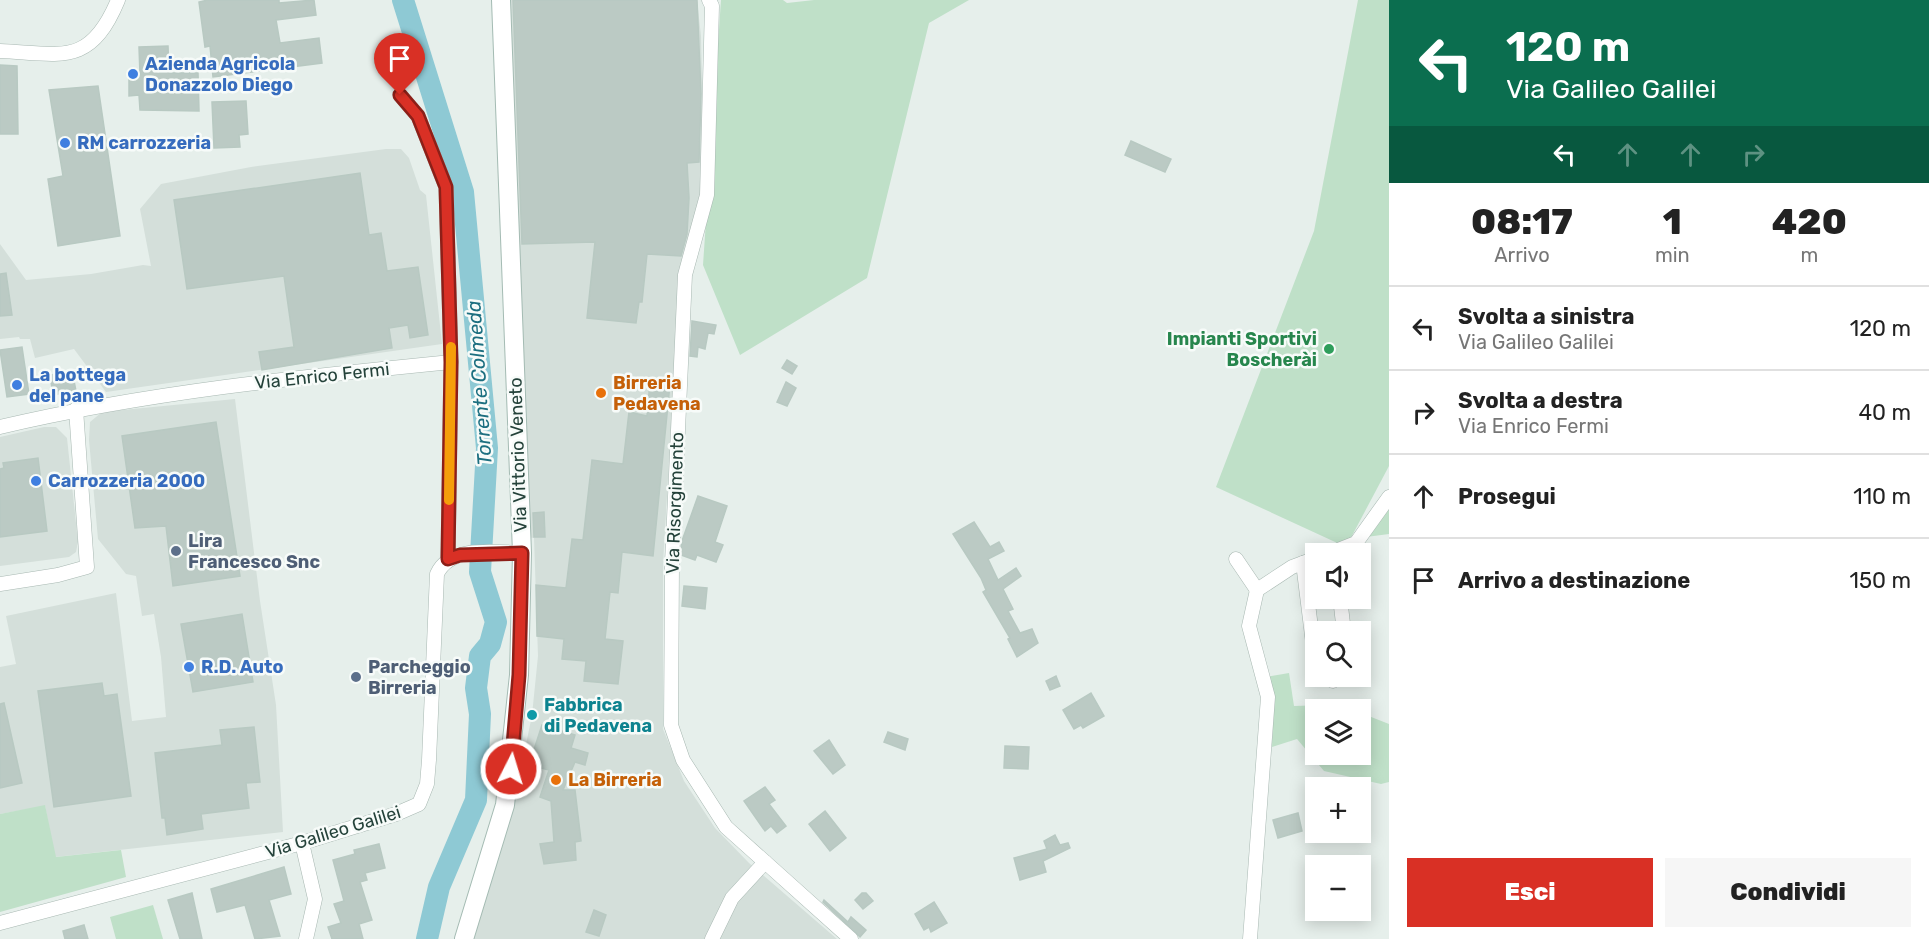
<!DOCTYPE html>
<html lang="it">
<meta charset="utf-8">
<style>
body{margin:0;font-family:Rubik,sans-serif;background:#f6f6f6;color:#222;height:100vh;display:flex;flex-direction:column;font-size:22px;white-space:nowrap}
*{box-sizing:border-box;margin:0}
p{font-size:20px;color:#767676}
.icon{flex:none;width:33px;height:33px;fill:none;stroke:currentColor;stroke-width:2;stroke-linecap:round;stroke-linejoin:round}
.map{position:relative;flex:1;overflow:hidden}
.drawer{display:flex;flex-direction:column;background:#fff;width:540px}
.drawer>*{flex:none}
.hud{background:#0b6e4f;color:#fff;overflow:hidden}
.controls{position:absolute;left:1305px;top:543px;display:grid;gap:12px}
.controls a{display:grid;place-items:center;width:66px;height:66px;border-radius:0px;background:#fff;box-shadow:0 3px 15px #0003;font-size:30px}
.pin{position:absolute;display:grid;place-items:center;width:51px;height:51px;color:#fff;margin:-62px -26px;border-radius:50% 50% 50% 0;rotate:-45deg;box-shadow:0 0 6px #0007}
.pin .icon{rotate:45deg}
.me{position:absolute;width:66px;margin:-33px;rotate:5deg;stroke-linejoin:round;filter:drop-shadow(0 0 4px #0008)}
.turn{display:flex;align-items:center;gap:21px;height:126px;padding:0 18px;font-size:27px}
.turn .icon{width:78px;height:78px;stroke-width:2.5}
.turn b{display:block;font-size:42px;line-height:51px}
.lanes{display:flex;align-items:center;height:57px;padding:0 18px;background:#0003;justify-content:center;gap:30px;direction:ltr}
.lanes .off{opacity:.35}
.eta{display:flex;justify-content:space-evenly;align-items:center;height:102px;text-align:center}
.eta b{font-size:36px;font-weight:800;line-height:42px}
.action{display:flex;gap:12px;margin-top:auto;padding:12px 18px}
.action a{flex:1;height:69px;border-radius:0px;background:#d93025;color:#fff;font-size:24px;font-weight:800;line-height:69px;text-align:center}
.action a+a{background:#f6f6f6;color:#222}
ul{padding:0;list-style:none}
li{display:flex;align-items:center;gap:18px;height:84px;padding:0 18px;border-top:2px solid #e0e0e0}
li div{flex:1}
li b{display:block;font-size:22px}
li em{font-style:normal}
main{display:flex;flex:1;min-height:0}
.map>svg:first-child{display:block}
.built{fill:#d4dfda}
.green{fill:#bfe0c8}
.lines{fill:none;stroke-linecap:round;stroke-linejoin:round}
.river{stroke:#8ec9d4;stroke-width:22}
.building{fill:#bbcac4;stroke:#b8c9c2;stroke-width:1.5}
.street-casing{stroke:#a8b8b2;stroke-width:15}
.secondary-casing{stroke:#a4bbb3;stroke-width:20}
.street{stroke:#fff;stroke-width:14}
.secondary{stroke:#fff;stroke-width:18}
.route-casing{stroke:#8d1f18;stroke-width:15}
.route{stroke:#d93025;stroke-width:10}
.slow{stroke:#f59e0b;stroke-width:10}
.shop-dot{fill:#3f7fe0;stroke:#f7fbf9;stroke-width:2}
.leisure-dot{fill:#2e9e5b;stroke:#f7fbf9;stroke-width:2}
.food-dot{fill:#e8710a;stroke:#f7fbf9;stroke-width:2}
.service-dot{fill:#5c6f8a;stroke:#f7fbf9;stroke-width:2}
.culture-dot{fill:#0f9aa8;stroke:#f7fbf9;stroke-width:2}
.labels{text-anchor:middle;stroke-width:5;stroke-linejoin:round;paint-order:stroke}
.shop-label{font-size:18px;font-weight:bold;fill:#366cbe;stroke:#f7fbf9;text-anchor:start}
.leisure-label{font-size:18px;font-weight:bold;fill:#27864d;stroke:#f7fbf9;text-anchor:end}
.street-label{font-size:18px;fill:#24423a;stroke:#f7fbf9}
.food-label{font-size:18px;font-weight:bold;fill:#c56008;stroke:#f7fbf9;text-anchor:start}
.service-label{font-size:18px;font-weight:bold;fill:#4e5e75;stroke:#f7fbf9;text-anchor:start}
.culture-label{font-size:18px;font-weight:bold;fill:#0d838f;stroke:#f7fbf9;text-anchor:start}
.water-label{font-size:20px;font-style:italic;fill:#1c6f80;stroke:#f7fbf9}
</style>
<main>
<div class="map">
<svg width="1389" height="939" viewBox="0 0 1389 939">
<rect width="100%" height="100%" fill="#e6efeb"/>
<g class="built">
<polygon points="508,0 697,0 701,36 705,207 675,359 663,564 663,729 684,781 715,828 749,863 837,939 474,939 517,789 532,715 538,656 534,538 527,537"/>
<polygon points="386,149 401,149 409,158 420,190 426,195 442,344 106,392 74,349 35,358 30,339 20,339 19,337 0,339 0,244 26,280 91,274 143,265 151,266 140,209 161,184 251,167"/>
<polygon points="235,399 260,601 276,705 283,832 55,857 45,806 0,814 0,667 16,664 6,616 116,593 132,721 166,717 161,657 154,614 142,616 136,576 126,574 98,539 89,440 90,422 102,412"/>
<polygon points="44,427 56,427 67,438 78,542 76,552 69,557 0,566 0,437"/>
</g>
<g class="green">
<polygon points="721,0 783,0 787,3 814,0 969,0 929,23 867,278 740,355 703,265"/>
<polygon points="1358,0 1389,0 1389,466 1346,547 1216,487 1314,231"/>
<polygon points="1389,509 1389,534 1366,537"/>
<polygon points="1289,673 1294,706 1325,705 1347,709 1316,710 1316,754 1360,754 1361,713 1389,724 1389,782 1381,784 1324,771 1297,739 1272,747 1273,710 1266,677"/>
<polygon points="45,805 56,857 121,850 126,877 0,912 0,814"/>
<polygon points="153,905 163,939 116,939 110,917"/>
</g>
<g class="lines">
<polyline class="river" points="403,0 463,192 487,448 480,572 496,622 490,644 480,656 476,688 480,714 476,800 439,887 427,939"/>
</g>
<g class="building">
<polygon points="208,0 279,0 279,3 314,0 316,15 276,20 280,43 319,38 322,63 213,77 210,46 205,47 199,2"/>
<polygon points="513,0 697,0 701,94 699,162 687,163 689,198 687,234 681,256 647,254 642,302 639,302 636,323 587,318 595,242 522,244"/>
<polygon points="168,46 169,73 198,73 199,111 140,110 139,95 129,96 129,75 140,74 139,47"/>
<polygon points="0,65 17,66 18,134 0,134"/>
<polygon points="98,86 120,236 58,246 48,179 63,176 49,90"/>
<polygon points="246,101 248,134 239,135 240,147 214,148 212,102"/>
<polygon points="1131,141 1171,159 1165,172 1125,155"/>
<polygon points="360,173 369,235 381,233 387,271 418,267 428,335 410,338 408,325 389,328 392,348 262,370 259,352 294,347 284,276 187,289 174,200"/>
<polygon points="6,273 12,315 0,316 0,274"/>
<polygon points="692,321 716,325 714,334 708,333 705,349 698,347 697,357 690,356"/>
<polygon points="22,347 29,394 7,397 0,350"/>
<polygon points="787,360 797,366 792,374 782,368"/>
<polygon points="72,371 76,391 53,395 50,375"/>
<polygon points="650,382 670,384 653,556 622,552 618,593 610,592 605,639 623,641 618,684 584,681 586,661 562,659 564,639 537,636 536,585 566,588 572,539 583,540 592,460 623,464 629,412 647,416"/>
<polygon points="786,382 796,388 787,406 777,402"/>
<polygon points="216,422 240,576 173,586 166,526 135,528 122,436"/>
<polygon points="38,458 47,531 0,537 0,469 4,468 3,463"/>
<polygon points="698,496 727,506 715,542 723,545 716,562 697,555 695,560 681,555 682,541"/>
<polygon points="544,512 545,537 534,537 533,513"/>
<polygon points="974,522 990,547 999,542 1004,551 988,559 998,580 1016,568 1021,576 1003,589 1013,609 1008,611 1020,633 1032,629 1038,643 1017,657 1008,639 1010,638 983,592 986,590 981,578 953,534"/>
<polygon points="684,586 707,588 705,609 682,606"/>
<polygon points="242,614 253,682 193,692 181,624"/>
<polygon points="1056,676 1060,686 1050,690 1046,681"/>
<polygon points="102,683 104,696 117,694 131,796 54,807 38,691"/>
<polygon points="1091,693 1104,716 1083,728 1081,725 1074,729 1063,710"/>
<polygon points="4,703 22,783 0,788 0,704"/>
<polygon points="542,725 575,735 571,748 588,753 585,765 575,762 563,790 575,790 581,841 575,842 576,860 544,864 540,844 554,842 551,801 540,797 549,770 529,765"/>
<polygon points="254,727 260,782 246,783 249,808 201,814 203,829 167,835 165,818 162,818 155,753 222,745 220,730"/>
<polygon points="888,732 908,739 905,750 884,742"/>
<polygon points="829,740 845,765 833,774 814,751"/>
<polygon points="1005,746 1029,747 1028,769 1004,768"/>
<polygon points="765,787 775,800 769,804 786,826 777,833 771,826 765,831 744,801"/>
<polygon points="825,811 846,838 830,851 809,824"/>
<polygon points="1298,813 1302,831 1278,838 1273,820"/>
<polygon points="1055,835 1060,845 1068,843 1070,848 1043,861 1046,872 1020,880 1014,858 1047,849 1044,841"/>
<polygon points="379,844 385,868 365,873 367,880 360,882 372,920 359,924 363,939 332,939 328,927 341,923 334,904 344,901 333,860 355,854 354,850"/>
<polygon points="284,867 291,894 269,900 280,936 255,939 245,905 217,912 211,889"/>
<polygon points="192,893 202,939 180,939 168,900"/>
<polygon points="862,893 866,893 873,901 863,909 855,900"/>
<polygon points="824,900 848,922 851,917 866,930 860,937 823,902"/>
<polygon points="934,902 947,923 931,932 929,927 924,930 915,914"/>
<polygon points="594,910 606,915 599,936 586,932"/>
<polygon points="84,925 88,939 65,939 63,931"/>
</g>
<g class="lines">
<g class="street-casing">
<g id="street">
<polyline points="709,0 712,6 707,195 685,275 672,563 671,725 683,760 726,827 851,939"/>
<path d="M 0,51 C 62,54 90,67 118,0"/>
<polyline points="400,95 418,116 446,187 451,362 448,559"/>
<path d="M 0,427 C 148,392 300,377 451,362"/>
<polyline points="1328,554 1356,543 1389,497"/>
<polyline points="1236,559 1257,590"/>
<polyline points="1303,563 1316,668"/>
<polyline points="0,584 58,575 87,567 76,409"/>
<polyline points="1340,598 1344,632"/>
<polyline points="1327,676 1333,681 1337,676"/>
<polyline points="302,843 315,899 306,939"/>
<path d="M 0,923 L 302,843 L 396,814 L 419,804 L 427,784 L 429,760 L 437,574 C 450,545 495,552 522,553"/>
<polyline points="712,939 732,898 765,862"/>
<polyline points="1250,939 1268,697 1249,626 1257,590 1292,567 1316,558"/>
</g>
</g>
<g class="secondary-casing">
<polyline id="secondary" points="464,939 505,805 519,675 522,553 501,0"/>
</g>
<use href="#street" class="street"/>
<use href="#secondary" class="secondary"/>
</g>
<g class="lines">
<g class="route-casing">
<polyline id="route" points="400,95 418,116 446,187 451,362 448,559 460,555 522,553 519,675 511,769"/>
</g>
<use href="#route" class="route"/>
<polyline class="slow" points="449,500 451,347"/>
</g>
<g class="shop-dot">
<circle cx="133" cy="74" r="6"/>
<circle cx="65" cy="143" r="6"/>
<circle cx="17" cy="385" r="6"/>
<circle cx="36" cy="481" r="6"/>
<circle cx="189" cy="667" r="6"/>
</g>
<circle class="leisure-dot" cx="1329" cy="349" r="6"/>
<g class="food-dot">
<circle cx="601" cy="393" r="6"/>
<circle cx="556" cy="780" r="6"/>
</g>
<g class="service-dot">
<circle cx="176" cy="551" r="6"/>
<circle cx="356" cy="677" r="6"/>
</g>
<circle class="culture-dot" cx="532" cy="715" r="6"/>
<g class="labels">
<g class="shop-label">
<text x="145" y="70">Azienda Agricola<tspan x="145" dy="21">Donazzolo Diego</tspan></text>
<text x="77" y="149">RM carrozzeria</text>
<text x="29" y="381">La bottega<tspan x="29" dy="21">del pane</tspan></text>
<text x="48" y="487">Carrozzeria 2000</text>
<text x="201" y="673">R.D. Auto</text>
</g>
<g class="leisure-label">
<text x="1317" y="345">Impianti Sportivi<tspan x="1317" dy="21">Boscherài</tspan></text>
</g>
<g class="street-label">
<text transform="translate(322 376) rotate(-6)" y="6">Via Enrico Fermi</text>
<text transform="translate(518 455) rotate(-92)" y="6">Via Vittorio Veneto</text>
<text transform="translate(675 503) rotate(-88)" y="6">Via Risorgimento</text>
<text transform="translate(333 832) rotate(-17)" y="6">Via Galileo Galilei</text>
</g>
<g class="food-label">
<text x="613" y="389">Birreria<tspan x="613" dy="21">Pedavena</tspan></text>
<text x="568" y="786">La Birreria</text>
</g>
<g class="service-label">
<text x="188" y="547">Lira<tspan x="188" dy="21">Francesco Snc</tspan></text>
<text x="368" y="673">Parcheggio<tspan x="368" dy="21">Birreria</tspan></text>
</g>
<g class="culture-label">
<text x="544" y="711">Fabbrica<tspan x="544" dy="21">di Pedavena</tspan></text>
</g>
<g class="water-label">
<text transform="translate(479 383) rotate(-94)" y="7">Torrente Colmeda</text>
</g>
</g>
</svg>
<div class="controls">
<a><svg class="icon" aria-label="sound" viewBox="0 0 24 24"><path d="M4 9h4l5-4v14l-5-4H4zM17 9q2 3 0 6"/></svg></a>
<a><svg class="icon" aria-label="search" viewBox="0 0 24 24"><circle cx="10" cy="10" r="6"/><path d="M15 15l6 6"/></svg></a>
<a><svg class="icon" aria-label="layers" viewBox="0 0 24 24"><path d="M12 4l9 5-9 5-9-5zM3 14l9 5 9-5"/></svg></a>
<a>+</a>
<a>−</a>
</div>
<div class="pin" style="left:400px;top:95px;background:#d93025"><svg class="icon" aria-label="arrive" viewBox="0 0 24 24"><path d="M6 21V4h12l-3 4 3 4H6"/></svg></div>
<svg class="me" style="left:511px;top:769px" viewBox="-20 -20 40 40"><circle r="17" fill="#d93025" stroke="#fff" stroke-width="3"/><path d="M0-11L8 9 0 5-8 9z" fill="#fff"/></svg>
</div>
<section class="drawer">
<div class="hud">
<div class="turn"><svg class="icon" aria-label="left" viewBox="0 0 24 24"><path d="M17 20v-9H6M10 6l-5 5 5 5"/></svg><div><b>120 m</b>Via Galileo Galilei</div></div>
<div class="lanes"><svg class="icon" aria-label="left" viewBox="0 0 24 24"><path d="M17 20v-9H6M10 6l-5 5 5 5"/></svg><svg class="icon off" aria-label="ahead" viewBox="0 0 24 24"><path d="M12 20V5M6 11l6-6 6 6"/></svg><svg class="icon off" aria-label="ahead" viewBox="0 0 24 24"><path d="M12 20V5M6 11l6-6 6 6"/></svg><svg class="icon off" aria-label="right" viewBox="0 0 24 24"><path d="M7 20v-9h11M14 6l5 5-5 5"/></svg></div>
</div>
<div class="eta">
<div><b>08:17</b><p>Arrivo</p></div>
<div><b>1</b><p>min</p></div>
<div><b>420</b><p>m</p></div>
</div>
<ul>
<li><svg class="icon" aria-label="left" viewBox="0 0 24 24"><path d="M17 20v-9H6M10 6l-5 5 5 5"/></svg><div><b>Svolta a sinistra</b><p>Via Galileo Galilei</p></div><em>120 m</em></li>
<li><svg class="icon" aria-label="right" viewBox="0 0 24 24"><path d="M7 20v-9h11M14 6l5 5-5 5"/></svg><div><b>Svolta a destra</b><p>Via Enrico Fermi</p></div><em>40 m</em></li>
<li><svg class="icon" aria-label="ahead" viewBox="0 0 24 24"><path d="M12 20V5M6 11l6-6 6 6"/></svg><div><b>Prosegui</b></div><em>110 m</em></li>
<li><svg class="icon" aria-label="arrive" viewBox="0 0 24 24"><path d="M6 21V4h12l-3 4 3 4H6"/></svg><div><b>Arrivo a destinazione</b></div><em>150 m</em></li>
</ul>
<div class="action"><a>Esci</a><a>Condividi</a></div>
</section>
</main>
